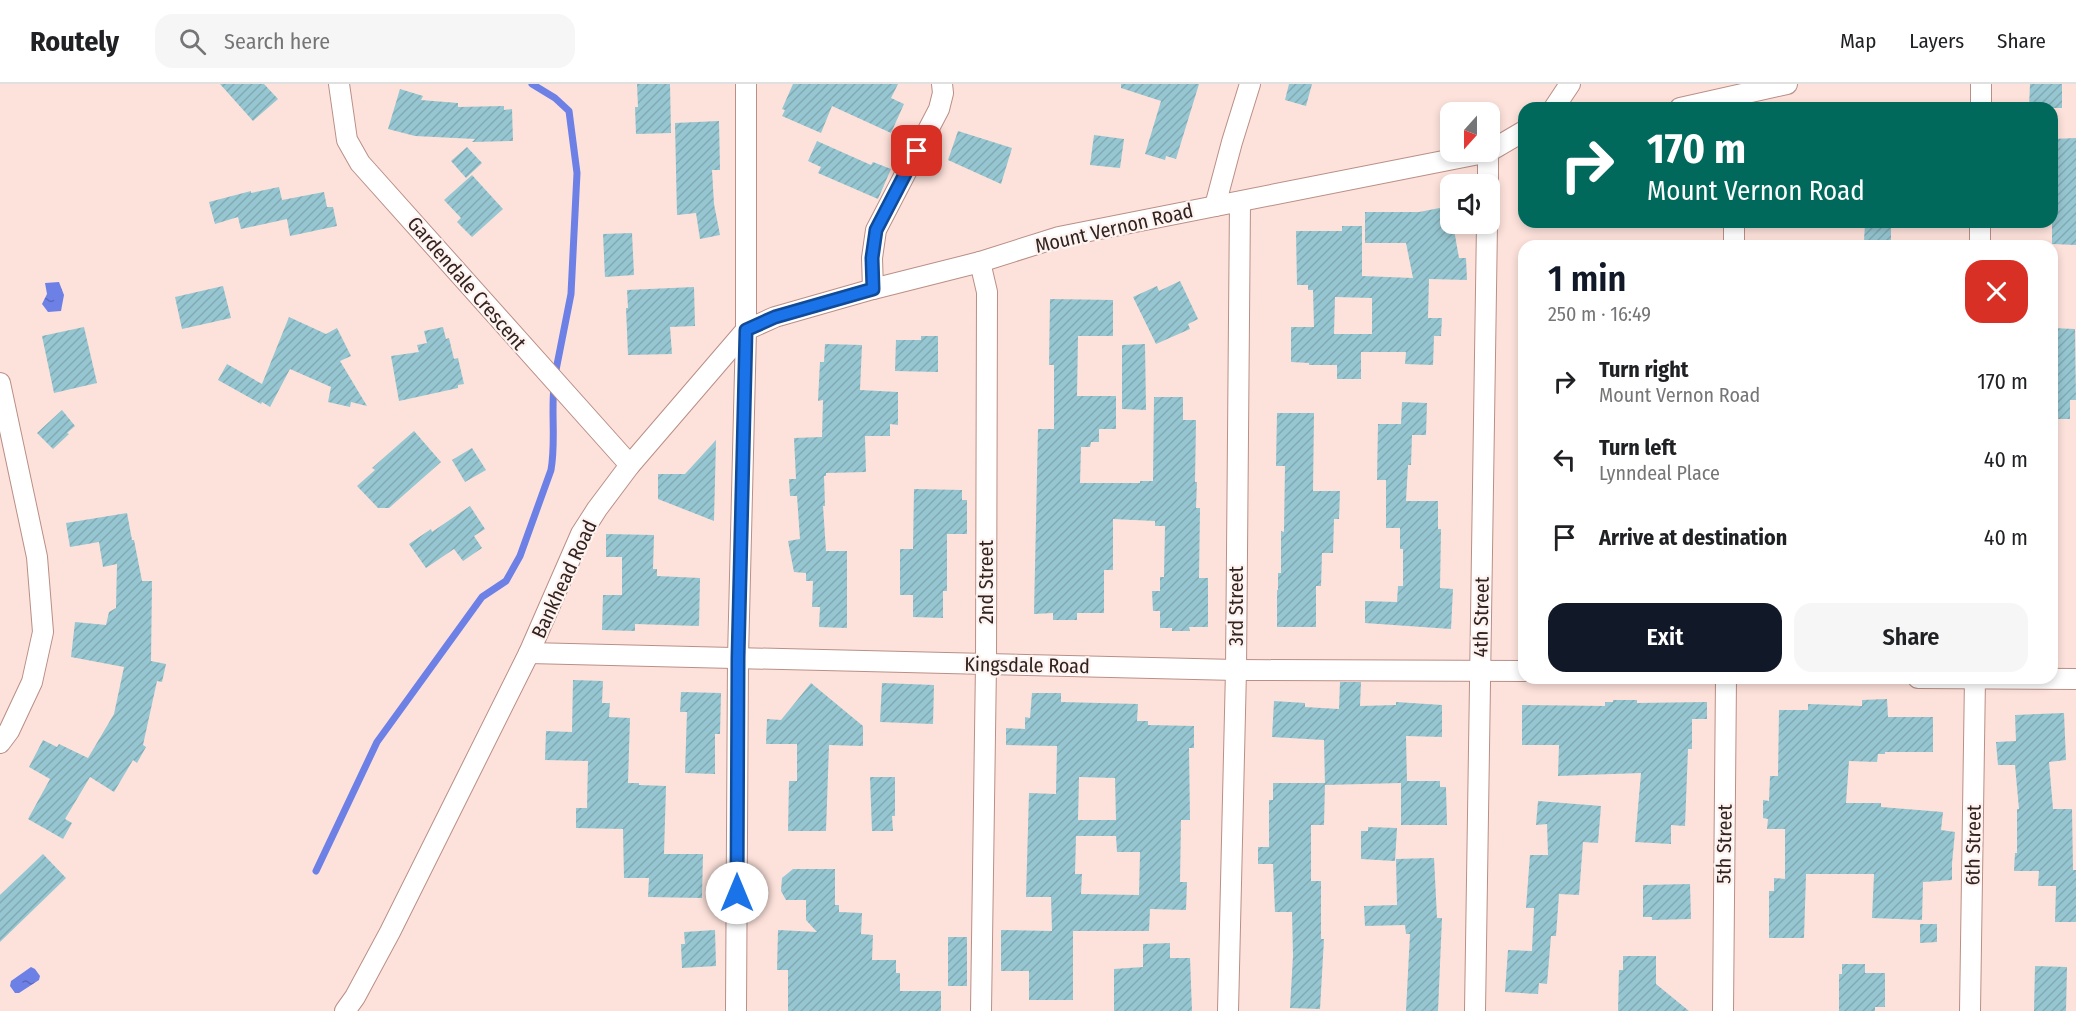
<!DOCTYPE html>
<meta charset="utf-8">
<style>
body{margin:0;font-family:"Fira Sans Condensed",sans-serif;background:#f6f6f6;color:#202124;height:100vh;display:flex;flex-direction:column;font-size:22px;white-space:nowrap}
*{box-sizing:border-box;margin:0}
p{font-size:20px;color:#757577}
.icon{flex:none;width:33px;height:33px;fill:none;stroke:currentColor;stroke-width:2;stroke-linecap:round;stroke-linejoin:round}
.map{position:relative;flex:1;overflow:hidden}
.sheet{position:absolute;left:1518px;top:156px;width:540px;height:444px;display:flex;flex-direction:column;background:#fff;border-radius:18px;box-shadow:0 3px 9px #0003}
.sheet>*{flex:none}
.guide{position:absolute;left:1518px;top:18px;width:540px;height:126px;border-radius:18px;box-shadow:0 3px 9px #0003;background:#00695c;color:#fff;overflow:hidden}
.needle{width:39px;rotate:201deg}
.controls{position:absolute;left:1440px;top:18px;display:grid;gap:12px}
.controls a{display:grid;place-items:center;width:60px;height:60px;border-radius:12px;background:#fff;box-shadow:0 3px 9px #0003;font-size:30px}
.pin{position:absolute;display:grid;place-items:center;width:51px;height:51px;color:#fff;margin:-26px;border-radius:12px;box-shadow:0 3px 9px #0006}
.me{position:absolute;width:66px;margin:-33px;rotate:0deg;stroke-linejoin:round;filter:drop-shadow(0 0 4px #0008)}
.turn{display:flex;align-items:center;gap:21px;height:126px;padding:0 30px;font-size:27px}
.turn .icon{width:78px;height:78px;stroke-width:2.5}
.turn b{display:block;font-size:42px;line-height:51px}
.round{display:grid;place-items:center;flex:none;width:63px;height:63px;border-radius:18px;background:#f6f6f6}
.overview{display:flex;align-items:center;justify-content:space-between;height:102px;padding:0 30px}
h1{font-size:36px;font-weight:600;line-height:45px;color:#111827}
.action{display:flex;gap:12px;margin-top:auto;padding:12px 30px}
.action a{flex:1;height:69px;border-radius:18px;background:#111827;color:#fff;font-size:24px;font-weight:600;line-height:69px;text-align:center}
.action a+a{background:#f6f6f6;color:#202124}
ul{padding:0;list-style:none}
li{display:flex;align-items:center;gap:18px;height:78px;padding:0 30px}
li div{flex:1}
li b{display:block;font-size:22px}
li em{font-style:normal}
header{display:flex;align-items:center;gap:36px;box-sizing:border-box;height:84px;padding:0 30px;background:#fff;border-bottom:2px solid #e0e0e0}
header strong{font-size:28px}
nav{display:flex;gap:33px;margin-inline-start:auto;font-size:21px}
.search{width:420px;height:54px;background:#f6f6f6;display:flex;align-items:center;gap:15px;box-sizing:border-box;padding:0 21px;border-radius:18px;color:#757577;font-size:22px}
.map>svg:first-child{display:block}
.water{fill:url(#water-ripples)}
.lines{fill:none;stroke-linecap:round;stroke-linejoin:round}
.stream{stroke:#6d80e6;stroke-width:7}
.building{fill:url(#building-hatch);fill-rule:evenodd}
.minor-casing{stroke:#b98f86;stroke-width:22}
.minor{stroke:#fff;stroke-width:20}
.route-casing{stroke:#114b97;stroke-width:15}
.route{stroke:#1a73e8;stroke-width:10}
.labels{text-anchor:middle;stroke-width:4.5;stroke-linejoin:round;paint-order:stroke}
.street-label{font-size:20px;fill:#33231f;stroke:#fdf3f1}
</style>
<header>
<strong>Routely</strong>
<div class="search"><svg class="icon" aria-label="search" viewBox="0 0 24 24"><circle cx="10" cy="10" r="6"/><path d="M15 15l6 6"/></svg>Search here</div>
<nav><a>Map</a><a>Layers</a><a>Share</a></nav>
</header>
<div class="map">
<svg width="2076" height="927" viewBox="0 0 2076 927">
<defs>
<pattern id="water-ripples" width="26" height="14" patternUnits="userSpaceOnUse" patternTransform="scale(1.5)"><rect width="26" height="14" fill="#6d80e6"/><path d="M2 4q2-2 4 0t4 0M15 11q2-2 4 0t4 0" fill="none" stroke="#5a68ba"/></pattern>
<pattern id="building-hatch" width="6" height="6" patternUnits="userSpaceOnUse" patternTransform="scale(1.5)"><rect width="6" height="6" fill="#96c6d1"/><path d="M-1 1l2-2M0 6l6-6M5 7l2-2" fill="none" stroke="#82aab3"/></pattern>
</defs>
<rect width="100%" height="100%" fill="#fde2db"/>
<g class="water">
<polygon points="59,198 64,211 61,227 48,228 42,220 47,210 45,199"/>
<polygon points="31,883 35,885 40,892 39,896 19,909 15,909 10,902 11,897"/>
</g>
<g class="lines">
<g class="stream">
<polyline points="532,0 555,14 569,27 577,89 571,210 555,291"/>
<path d="M 316,787 L 377,658 L 482,513 L 506,497 L 520,472 L 551,386 C 556,358 551,330 554,302"/>
</g>
</g>
<g class="building">
<polygon points="220,0 264,0 278,15 253,37"/>
<polygon points="637,0 670,0 671,49 636,50 635,23 638,23"/>
<polygon points="793,0 898,0 891,14 904,20 891,49 832,22 821,49 782,32 785,26 782,25"/>
<polygon points="1121,0 1199,0 1176,75 1166,72 1165,76 1145,70 1161,17 1121,4"/>
<polygon points="1289,0 1312,0 1306,22 1285,16"/>
<polygon points="2030,0 2062,0 2062,24 2029,24"/>
<polygon points="400,5 423,12 421,16 458,19 458,23 504,22 504,26 512,25 513,57 472,58 475,55 415,52 388,45"/>
<polygon points="719,37 720,86 712,86 714,120 720,151 700,155 696,129 677,131 675,39"/>
<polygon points="958,47 1012,64 1001,100 948,76"/>
<polygon points="1094,51 1124,55 1120,84 1090,81"/>
<polygon points="2076,54 2076,161 2052,160 2052,55"/>
<polygon points="817,57 871,81 873,78 891,85 878,115 818,89 821,83 808,77"/>
<polygon points="467,63 482,79 466,94 451,77"/>
<polygon points="472,91 503,125 472,153 457,138 461,134 444,116"/>
<polygon points="279,103 282,116 324,108 327,123 333,123 337,142 290,152 287,135 241,145 238,133 215,140 209,118 251,107 251,109"/>
<path d="M 1450,122 L 1450,140 L 1453,140 L 1459,174 L 1466,174 L 1467,196 L 1429,195 L 1428,234 L 1442,234 L 1441,252 L 1434,252 L 1433,281 L 1405,280 L 1406,268 L 1361,268 L 1361,295 L 1337,295 L 1337,281 L 1309,281 L 1309,279 L 1291,278 L 1291,243 L 1314,243 L 1313,206 L 1308,206 L 1308,201 L 1297,201 L 1296,147 L 1342,147 L 1342,142 L 1362,142 L 1362,192 L 1413,194 L 1406,159 L 1365,159 L 1365,128 L 1419,128 ZM 1335,213 L 1372,214 L 1372,250 L 1334,250 Z"/>
<polygon points="1865,139 1891,139 1891,158 1864,157"/>
<polygon points="632,149 634,191 605,193 603,150"/>
<polygon points="1180,197 1198,235 1188,240 1190,245 1156,260 1133,213 1157,202 1159,207"/>
<polygon points="223,202 231,234 182,245 175,213"/>
<polygon points="694,203 695,242 670,243 672,270 628,271 626,224 628,224 627,206"/>
<polygon points="1050,215 1113,216 1113,252 1078,252 1077,312 1116,312 1116,345 1099,345 1099,358 1091,358 1090,363 1081,363 1080,399 1140,399 1140,397 1153,397 1154,313 1183,313 1183,336 1196,336 1195,398 1197,398 1196,424 1200,424 1199,494 1208,494 1208,543 1189,543 1190,547 1172,547 1172,544 1160,544 1160,527 1153,527 1152,507 1160,507 1160,493 1164,493 1165,442 1155,442 1155,437 1113,435 1113,486 1104,486 1104,529 1077,529 1077,536 1053,536 1053,529 1034,530 1038,345 1054,345 1054,281 1049,281"/>
<polygon points="289,233 326,250 337,244 351,272 340,277 367,322 351,318 350,323 328,318 331,303 290,285 270,323 262,318 261,320 218,296 227,280 262,300"/>
<polygon points="84,243 97,299 54,309 42,252"/>
<polygon points="443,243 446,255 449,254 454,275 458,274 464,300 458,301 458,304 399,317 391,272 419,268 417,261 427,259 424,247"/>
<polygon points="2052,244 2075,245 2076,316 2070,316 2070,335 2052,335"/>
<polygon points="921,252 938,252 938,288 895,287 896,256 921,256"/>
<polygon points="825,260 862,261 860,306 898,308 898,341 890,340 890,352 865,352 866,388 826,389 826,392 824,392 825,422 823,422 826,467 847,467 847,544 819,543 820,523 812,523 813,497 806,497 806,489 794,488 788,457 800,455 797,412 790,412 789,395 796,395 794,354 822,353 823,316 818,317 820,278 824,278"/>
<polygon points="1145,260 1146,326 1122,325 1122,261"/>
<polygon points="1402,318 1427,319 1426,351 1412,351 1411,381 1408,381 1406,417 1438,417 1438,445 1441,445 1440,504 1453,505 1451,545 1365,539 1365,517 1397,518 1398,502 1403,502 1403,465 1400,465 1400,444 1386,444 1386,396 1377,396 1378,340 1401,340"/>
<polygon points="62,326 75,342 67,349 69,350 53,365 37,349"/>
<polygon points="1277,329 1314,329 1313,407 1340,407 1339,435 1334,435 1333,469 1322,469 1321,502 1316,502 1316,543 1277,543 1277,506 1278,506 1278,489 1281,489 1281,447 1284,448 1285,382 1276,382"/>
<polygon points="414,347 441,378 389,424 378,424 357,402 375,386 372,384"/>
<polygon points="716,356 714,437 658,415 658,390 685,390"/>
<polygon points="472,364 486,386 465,398 452,376"/>
<polygon points="914,405 962,406 962,416 967,416 967,450 947,450 947,507 943,507 943,534 913,533 913,511 900,511 900,465 913,465"/>
<polygon points="470,422 485,445 474,452 482,464 463,477 454,465 426,484 409,460 431,445 432,448"/>
<polygon points="127,429 132,456 134,456 142,497 152,497 151,577 166,580 162,598 157,597 143,661 146,663 137,679 133,676 114,708 90,693 65,735 72,739 63,755 28,735 50,695 29,683 43,656 57,663 59,660 88,674 114,630 124,583 71,573 75,538 106,541 109,528 116,524 117,480 103,483 99,458 70,463 66,439"/>
<polygon points="606,450 654,451 653,485 657,485 657,492 700,494 699,542 635,540 635,547 602,546 603,511 622,511 622,473 606,473"/>
<polygon points="573,596 603,597 602,619 610,619 609,633 630,634 628,699 639,699 639,701 666,702 664,770 703,770 702,814 648,813 649,794 624,794 623,745 576,744 576,724 587,724 588,677 545,676 546,647 572,648"/>
<polygon points="1340,598 1361,598 1360,622 1396,621 1396,618 1442,621 1442,653 1406,652 1407,697 1440,697 1440,703 1446,703 1447,741 1401,741 1401,699 1325,701 1324,656 1272,653 1274,617 1305,619 1305,623 1339,625"/>
<polygon points="811,599 863,642 863,662 829,661 826,747 788,747 789,697 797,697 797,660 766,660 767,635 781,636"/>
<polygon points="882,599 934,601 933,640 880,638"/>
<polygon points="681,608 721,609 720,650 715,650 715,690 685,689 687,628 680,628"/>
<path d="M 1032,609 L 1061,609 L 1061,618 L 1138,620 L 1137,637 L 1148,637 L 1148,641 L 1194,642 L 1194,664 L 1189,664 L 1190,736 L 1181,736 L 1180,798 L 1187,798 L 1186,826 L 1150,825 L 1149,847 L 1073,847 L 1073,916 L 1029,916 L 1029,887 L 1001,887 L 1001,846 L 1052,847 L 1051,813 L 1026,813 L 1029,709 L 1056,710 L 1057,662 L 1006,661 L 1006,644 L 1025,645 L 1025,633 L 1030,634 ZM 1079,693 L 1115,694 L 1116,736 L 1078,736 ZM 1076,752 L 1116,752 L 1117,768 L 1140,768 L 1139,811 L 1081,810 L 1082,790 L 1075,790 Z"/>
<polygon points="1887,615 1888,633 1933,633 1933,668 1885,668 1885,670 1878,670 1877,678 1849,677 1846,719 1881,719 1881,723 1943,728 1941,746 1955,748 1952,779 1952,796 1923,798 1922,836 1872,834 1874,790 1806,790 1804,854 1769,854 1769,807 1774,807 1774,794 1785,795 1785,745 1767,745 1768,735 1763,734 1763,716 1769,717 1770,692 1778,692 1779,626 1808,626 1808,620 1862,622 1862,616"/>
<polygon points="1613,616 1637,616 1637,619 1707,618 1707,635 1692,635 1692,665 1688,665 1685,742 1671,741 1671,760 1635,758 1641,689 1558,692 1559,661 1522,661 1522,621 1605,622 1605,618 1613,618"/>
<polygon points="2064,629 2066,676 2049,678 2053,725 2072,725 2073,786 2076,786 2076,838 2055,838 2056,802 2038,802 2039,787 2014,787 2015,769 2017,769 2017,725 2019,725 2015,681 1998,681 1996,658 2016,657 2015,631"/>
<polygon points="870,693 895,693 895,732 892,732 893,747 872,747"/>
<polygon points="1273,699 1325,699 1324,741 1311,741 1311,797 1321,797 1321,855 1324,855 1320,925 1290,924 1293,872 1292,828 1275,828 1273,780 1258,780 1258,763 1269,763 1269,716 1273,716"/>
<polygon points="1538,717 1601,722 1598,759 1583,758 1579,811 1559,810 1556,852 1551,852 1547,900 1539,899 1538,910 1505,908 1508,866 1532,867 1534,824 1526,824 1530,771 1548,771 1547,740 1536,741"/>
<polygon points="1368,743 1397,744 1395,777 1361,775 1361,747 1368,747"/>
<polygon points="43,770 66,794 0,858 0,811"/>
<polygon points="1434,774 1437,834 1442,834 1438,927 1406,927 1410,850 1406,850 1405,841 1365,842 1364,822 1397,821 1396,775"/>
<polygon points="793,785 835,785 835,821 839,821 839,828 862,829 861,850 873,851 872,876 896,876 896,889 900,889 900,907 941,907 941,927 788,927 788,886 777,886 778,846 817,848 806,836 806,816 786,816 781,807 782,794"/>
<polygon points="1690,800 1691,835 1652,836 1652,833 1643,833 1643,801"/>
<polygon points="1920,840 1937,840 1937,858 1920,859"/>
<polygon points="715,846 716,882 682,884 681,860 685,860 684,848"/>
<rect x="948" y="853" width="19" height="49"/>
<polygon points="1170,859 1170,874 1190,874 1192,927 1114,927 1114,885 1143,883 1143,860"/>
<polygon points="1623,872 1656,872 1656,900 1689,927 1618,927 1619,886 1623,886"/>
<polygon points="1842,880 1865,880 1865,889 1885,889 1885,923 1875,923 1875,927 1839,927 1839,890 1842,890"/>
<polygon points="2035,882 2067,883 2066,927 2034,927"/>
</g>
<g class="lines">
<g class="minor-casing">
<g id="minor">
<polyline points="339,0 347,56 360,79 630,381"/>
<polyline points="1554,24 1570,0"/>
<polyline points="1680,24 1787,0"/>
<polyline points="1981,24 1981,0"/>
<polyline points="1490,67 1524,47"/>
<polyline points="1488,100 1488,68"/>
<polyline points="1215,122 1232,58 1250,0"/>
<polyline points="1734,162 1734,138"/>
<polyline points="1980,162 1980,138"/>
<polyline points="980,178 987,208 986,580 981,927"/>
<polyline points="873,205 872,174 876,146 939,25 943,9 942,0"/>
<polyline points="0,299 37,473 43,548 32,598 9,647 0,659"/>
<polyline points="529,569 1236,586 1524,587"/>
<polyline points="1918,594 2076,595"/>
<polyline points="345,927 355,913 390,848 529,569 581,450 597,425 630,381 746,246 746,0"/>
<polyline points="736,927 738,574 746,246 775,233 873,205 980,178 1059,153 1489,68"/>
<polyline points="1228,927 1236,586 1240,118"/>
<polyline points="1475,927 1487,140"/>
<polyline points="1723,927 1726,594"/>
<polyline points="1970,927 1975,594"/>
</g>
</g>
<use href="#minor" class="minor"/>
</g>
<g class="lines">
<g class="route-casing">
<polyline id="route" points="737,809 738,574 746,246 775,233 873,205 872,174 876,146 917,67"/>
</g>
<use href="#route" class="route"/>
</g>
<g class="labels">
<g class="street-label">
<text transform="translate(1114 144) rotate(-13)" y="7">Mount Vernon Road</text>
<text transform="translate(467 199) rotate(49)" y="7">Gardendale Crescent</text>
<text transform="translate(564 495) rotate(-65)" y="7">Bankhead Road</text>
<text transform="translate(986 498) rotate(-90)" y="7">2nd Street</text>
<text transform="translate(1236 522) rotate(-90)" y="7">3rd Street</text>
<text transform="translate(1481 533) rotate(-89)" y="7">4th Street</text>
<text transform="translate(1027 581) rotate(1)" y="7">Kingsdale Road</text>
<text transform="translate(1724 760) rotate(-89)" y="7">5th Street</text>
<text transform="translate(1973 761) rotate(-89)" y="7">6th Street</text>
</g>
</g>
</svg>
<div class="controls">
<a><svg class="needle" viewBox="-14 -14 28 28"><path d="M0-13l5 13h-10z" fill="#e53935"/><path d="M0 13l5-13h-10z" fill="#757577"/></svg></a>
<a><svg class="icon" aria-label="sound" viewBox="0 0 24 24"><path d="M4 9h4l5-4v14l-5-4H4zM17 9q2 3 0 6"/></svg></a>
</div>
<div class="pin" style="left:917px;top:67px;background:#d93025"><svg class="icon" aria-label="arrive" viewBox="0 0 24 24"><path d="M6 21V4h12l-3 4 3 4H6"/></svg></div>
<svg class="me" style="left:737px;top:809px" viewBox="-20 -20 40 40"><circle r="19" fill="#fff"/><path d="M0-13L10 11 0 6-10 11z" fill="#1a73e8"/></svg>
<div class="guide">
<div class="turn"><svg class="icon" aria-label="right" viewBox="0 0 24 24"><path d="M7 20v-9h11M14 6l5 5-5 5"/></svg><div><b>170 m</b>Mount Vernon Road</div></div>
</div>
<section class="sheet">
<div class="overview"><div><h1>1 min</h1><p>250 m · 16:49</p></div><a class="round" style="background:#d93025;color:#fff"><svg class="icon" aria-label="close" viewBox="0 0 24 24"><path d="M6 6l12 12M18 6L6 18"/></svg></a></div>
<ul>
<li><svg class="icon" aria-label="right" viewBox="0 0 24 24"><path d="M7 20v-9h11M14 6l5 5-5 5"/></svg><div><b>Turn right</b><p>Mount Vernon Road</p></div><em>170 m</em></li>
<li><svg class="icon" aria-label="left" viewBox="0 0 24 24"><path d="M17 20v-9H6M10 6l-5 5 5 5"/></svg><div><b>Turn left</b><p>Lynndeal Place</p></div><em>40 m</em></li>
<li><svg class="icon" aria-label="arrive" viewBox="0 0 24 24"><path d="M6 21V4h12l-3 4 3 4H6"/></svg><div><b>Arrive at destination</b></div><em>40 m</em></li>
</ul>
<div class="action"><a>Exit</a><a>Share</a></div>
</section>
</div>
